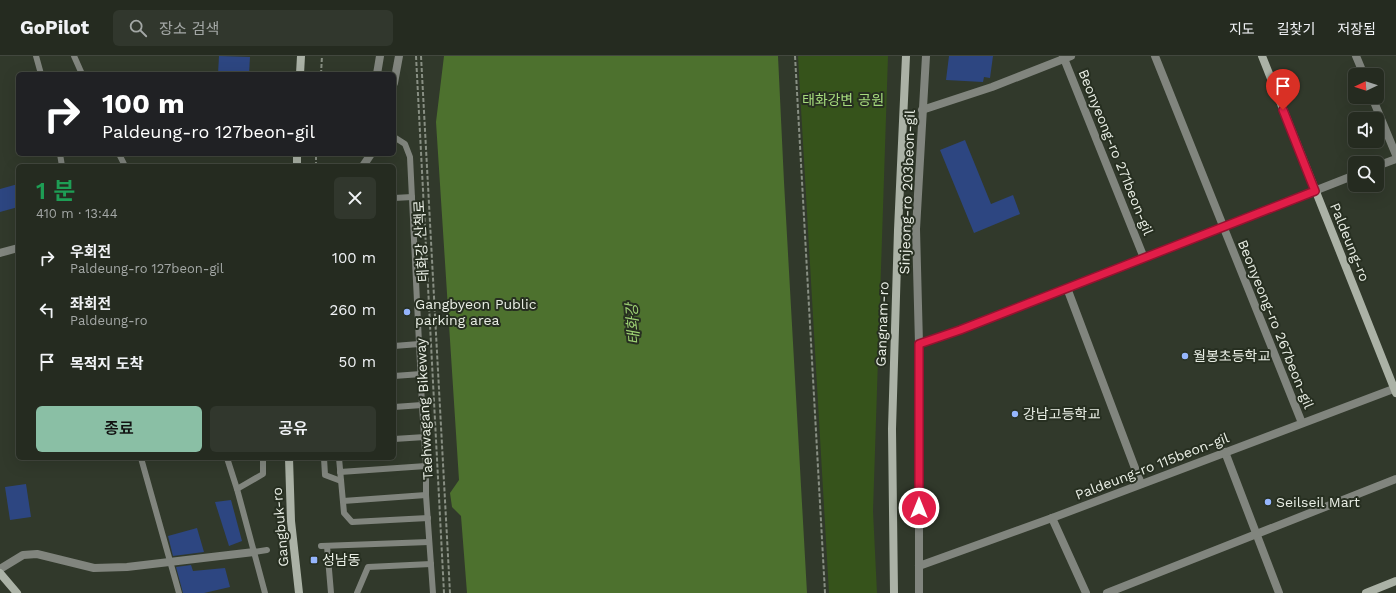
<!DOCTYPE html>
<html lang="ko">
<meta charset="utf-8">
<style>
body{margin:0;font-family:"Work Sans","Noto Sans KR",sans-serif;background:#31372d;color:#f1f3f6;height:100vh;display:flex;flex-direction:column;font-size:15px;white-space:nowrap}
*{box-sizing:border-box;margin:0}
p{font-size:13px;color:#a3a7a5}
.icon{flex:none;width:22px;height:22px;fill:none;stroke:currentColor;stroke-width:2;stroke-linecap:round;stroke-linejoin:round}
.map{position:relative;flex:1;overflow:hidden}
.side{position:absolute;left:16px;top:108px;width:380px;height:296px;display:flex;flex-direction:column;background:#252b20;border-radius:6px;box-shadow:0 4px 16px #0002,0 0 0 1px #42473e}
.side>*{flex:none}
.banner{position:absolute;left:16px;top:16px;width:380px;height:84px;border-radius:6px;box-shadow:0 4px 16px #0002,0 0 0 1px #42473e;background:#202124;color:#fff;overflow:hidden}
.needle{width:26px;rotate:266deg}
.controls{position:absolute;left:1348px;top:12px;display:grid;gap:8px}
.controls a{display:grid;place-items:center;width:36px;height:36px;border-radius:6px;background:#252b20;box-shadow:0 4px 16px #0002,0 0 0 1px #42473e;font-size:20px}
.pin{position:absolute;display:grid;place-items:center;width:34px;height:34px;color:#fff;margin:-41px -17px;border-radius:50% 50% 50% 0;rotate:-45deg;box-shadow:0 0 4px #0007}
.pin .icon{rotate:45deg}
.me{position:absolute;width:44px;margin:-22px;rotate:0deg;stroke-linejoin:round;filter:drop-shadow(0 0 3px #0008)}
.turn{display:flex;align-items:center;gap:14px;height:84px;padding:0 20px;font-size:18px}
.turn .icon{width:52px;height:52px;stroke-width:2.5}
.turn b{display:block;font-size:28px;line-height:34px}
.round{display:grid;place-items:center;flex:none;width:42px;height:42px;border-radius:6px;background:#31372d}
.overview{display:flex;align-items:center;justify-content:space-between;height:68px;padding:0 20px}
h1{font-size:24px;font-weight:600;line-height:30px;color:#1e9e55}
.button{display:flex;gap:8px;margin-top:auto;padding:8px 20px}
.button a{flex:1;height:46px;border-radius:6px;background:#8abfa5;color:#111;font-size:16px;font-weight:600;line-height:46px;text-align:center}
.button a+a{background:#31372d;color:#f1f3f6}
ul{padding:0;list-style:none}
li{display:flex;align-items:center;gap:12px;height:52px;padding:0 20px}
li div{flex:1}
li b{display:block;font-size:15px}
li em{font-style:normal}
header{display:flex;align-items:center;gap:24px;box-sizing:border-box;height:56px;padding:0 20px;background:#252b20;border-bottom:1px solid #42473e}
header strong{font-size:19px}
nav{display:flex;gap:22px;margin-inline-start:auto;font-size:14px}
.search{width:280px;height:36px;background:#31372d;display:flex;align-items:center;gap:10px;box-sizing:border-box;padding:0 14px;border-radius:6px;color:#a3a7a5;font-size:15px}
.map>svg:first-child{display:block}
.green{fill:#36531b}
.water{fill:#4d712e}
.building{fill:#2d4681}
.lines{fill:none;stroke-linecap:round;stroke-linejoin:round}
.path{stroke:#888f83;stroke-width:2;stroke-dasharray:4 2;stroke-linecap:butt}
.lane{stroke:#81857e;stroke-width:6}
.street{stroke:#81857e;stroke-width:8}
.secondary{stroke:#abb2a6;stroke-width:8}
.route-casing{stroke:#92132f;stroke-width:10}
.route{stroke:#e11d48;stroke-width:7}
.poi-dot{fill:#96b6fd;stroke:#272f21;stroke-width:1.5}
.labels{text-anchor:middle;stroke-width:4;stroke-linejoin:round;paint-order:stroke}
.park-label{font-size:14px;fill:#a6db7d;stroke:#272f21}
.street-label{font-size:14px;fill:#e9eee5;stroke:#272f21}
.poi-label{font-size:14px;fill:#e9eee5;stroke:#272f21;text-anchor:start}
.water-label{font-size:15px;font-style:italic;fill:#9ed274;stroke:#272f21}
</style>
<header>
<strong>GoPilot</strong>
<div class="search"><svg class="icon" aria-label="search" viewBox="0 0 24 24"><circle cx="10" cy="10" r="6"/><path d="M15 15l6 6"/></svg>장소 검색</div>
<nav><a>지도</a><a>길찾기</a><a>저장됨</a></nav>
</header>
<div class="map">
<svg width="1396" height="537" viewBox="0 0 1396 537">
<rect width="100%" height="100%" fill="#31392b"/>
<polygon class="green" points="798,0 888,0 873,455 877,537 829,537"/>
<polygon class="water" points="444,0 778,0 784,126 807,537 467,537 461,460 452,451 450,437 459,424 436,66"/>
<g class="building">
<polygon points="219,0 250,1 249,18 218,18"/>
<polygon points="949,0 993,0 990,22 984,21 983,26 946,24"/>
<polygon points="965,84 991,148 1013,139 1020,158 974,177 940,94"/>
<polygon points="18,128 18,151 0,156 0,133"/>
<polygon points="26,428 31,461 10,464 5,431"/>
<polygon points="231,444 242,485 229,490 215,446"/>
<polygon points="197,472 204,496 173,500 168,480"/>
<polygon points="191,509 193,515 225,512 230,531 204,537 183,537 176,511"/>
</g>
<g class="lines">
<g class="path">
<polyline points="416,0 444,537"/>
<polyline points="421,0 450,537"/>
<polyline points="795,0 825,537"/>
<polyline points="321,18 322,0"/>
<polyline points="316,110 316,98"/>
</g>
<g class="lane">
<polyline points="36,0 41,18"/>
<polyline points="74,0 82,18"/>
<polyline points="394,81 405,88 410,101 422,349 426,410 426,439 433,537"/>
<polyline points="60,98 62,110"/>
<polyline points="119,98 125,110"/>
<polyline points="394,142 412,141"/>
<polyline points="394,290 419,288"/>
<polyline points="394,320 421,318"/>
<polyline points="394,351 422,349"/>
<polyline points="394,383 425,381"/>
<polyline points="141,402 179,537"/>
<polyline points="227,402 237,433 254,496"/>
<polyline points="324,402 325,419 341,425"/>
<polyline points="339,402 344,457 352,466 428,462"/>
<polyline points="340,416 426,410"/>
<polyline points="237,433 263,418 263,402"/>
<polyline points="343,445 426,439"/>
<polyline points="321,490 429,486"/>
<polyline points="327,490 331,537"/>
<polyline points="265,537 254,496 267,494"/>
<polyline points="357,537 368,511 431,508"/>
</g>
<g class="street">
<polyline points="1063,0 1144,202"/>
<polyline points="1155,0 1302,367"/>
<polyline points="1356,0 1364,19"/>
<polyline points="377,18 380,0"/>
<polyline points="394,27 399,0"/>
<polyline points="1372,41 1396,99"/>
<polyline points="922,54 992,31 1071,0"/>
<polyline points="363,110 371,98"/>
<polyline points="1377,110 1396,103"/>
<polyline points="0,197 18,192"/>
<polyline points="1067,232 1141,428"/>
<polyline points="919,288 960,274 1355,119"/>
<polyline points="1225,396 1279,537"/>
<polyline points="1052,462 1086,537"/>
<polyline points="919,510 1052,462 1396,332"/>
<polyline points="0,513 23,499 37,498 94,512 127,511 254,496"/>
<polyline points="919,537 919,288 916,173 926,0"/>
<polyline points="1107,537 1396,423"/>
</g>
<g class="secondary">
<polyline points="1262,0 1396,337"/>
<polyline points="300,18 301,0"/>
<polyline points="297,110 297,98"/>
<polyline points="289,402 291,465 299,537"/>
<polyline points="0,517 17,537"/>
<polyline points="894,537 892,373 898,174 906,0"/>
<polyline points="1366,537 1396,525"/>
</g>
</g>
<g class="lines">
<g class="route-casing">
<polyline id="route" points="919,452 919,288 960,274 1315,135 1283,54"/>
</g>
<use href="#route" class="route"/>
</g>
<g class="poi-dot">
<circle cx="407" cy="256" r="4"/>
<circle cx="1185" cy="300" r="4"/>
<circle cx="1015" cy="358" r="4"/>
<circle cx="1268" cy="446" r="4"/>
<rect x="310" y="500" width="8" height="8" rx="2"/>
</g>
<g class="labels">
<g class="park-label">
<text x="843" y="49">태화강변 공원</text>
</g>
<g class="street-label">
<text transform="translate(1116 96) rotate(68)" y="5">Beonyeong-ro 271beon-gil</text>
<text transform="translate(907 136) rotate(-88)" y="5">Sinjeong-ro 203beon-gil</text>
<text transform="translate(421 185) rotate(-93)" y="5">태화강 산책로</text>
<text transform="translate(1350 186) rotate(68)" y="5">Paldeung-ro</text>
<text transform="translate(882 268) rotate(-88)" y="5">Gangnam-ro</text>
<text transform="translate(1276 268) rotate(68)" y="5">Beonyeong-ro 267beon-gil</text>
<text transform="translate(424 353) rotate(-93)" y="5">Taehwagang Bikeway</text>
<text transform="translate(1152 410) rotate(-21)" y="5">Paldeung-ro 115beon-gil</text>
<text transform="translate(280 471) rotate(-95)" y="5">Gangbuk-ro</text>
</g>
<g class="poi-label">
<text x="415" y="253">Gangbyeon Public<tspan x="415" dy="16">parking area</tspan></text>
<text x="1193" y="305">월봉초등학교</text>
<text x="1023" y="363">강남고등학교</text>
<text x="1276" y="451">Seilseil Mart</text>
<text x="322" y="509">성남동</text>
</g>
<g class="water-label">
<text transform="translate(633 268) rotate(-94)" y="5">태화강</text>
</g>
</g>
</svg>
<div class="controls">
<a><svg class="needle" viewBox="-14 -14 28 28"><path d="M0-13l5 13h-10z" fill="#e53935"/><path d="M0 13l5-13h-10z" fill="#a3a7a5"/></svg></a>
<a><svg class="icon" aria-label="sound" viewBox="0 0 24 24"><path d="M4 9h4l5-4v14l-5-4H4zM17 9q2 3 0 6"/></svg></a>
<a><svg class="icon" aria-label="search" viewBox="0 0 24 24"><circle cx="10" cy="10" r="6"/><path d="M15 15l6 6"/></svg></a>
</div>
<div class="pin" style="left:1283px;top:54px;background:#d93025"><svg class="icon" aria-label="arrive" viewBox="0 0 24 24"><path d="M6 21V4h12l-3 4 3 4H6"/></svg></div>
<svg class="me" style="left:919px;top:452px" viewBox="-20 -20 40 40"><circle r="17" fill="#e11d48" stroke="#fff" stroke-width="3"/><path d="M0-11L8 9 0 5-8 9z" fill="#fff"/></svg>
<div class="banner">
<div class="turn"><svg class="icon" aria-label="right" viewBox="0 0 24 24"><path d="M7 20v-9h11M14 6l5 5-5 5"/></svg><div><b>100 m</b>Paldeung-ro 127beon-gil</div></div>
</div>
<section class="side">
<div class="overview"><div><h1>1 분</h1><p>410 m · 13:44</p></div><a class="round"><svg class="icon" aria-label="close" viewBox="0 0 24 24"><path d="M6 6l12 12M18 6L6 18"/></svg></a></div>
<ul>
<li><svg class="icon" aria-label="right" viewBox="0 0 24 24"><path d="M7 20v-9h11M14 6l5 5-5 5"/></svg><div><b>우회전</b><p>Paldeung-ro 127beon-gil</p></div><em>100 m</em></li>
<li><svg class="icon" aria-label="left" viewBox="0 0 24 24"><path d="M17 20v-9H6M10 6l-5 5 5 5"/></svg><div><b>좌회전</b><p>Paldeung-ro</p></div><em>260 m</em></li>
<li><svg class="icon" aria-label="arrive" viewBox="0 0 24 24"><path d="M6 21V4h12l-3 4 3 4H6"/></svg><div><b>목적지 도착</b></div><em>50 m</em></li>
</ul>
<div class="button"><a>종료</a><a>공유</a></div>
</section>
</div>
